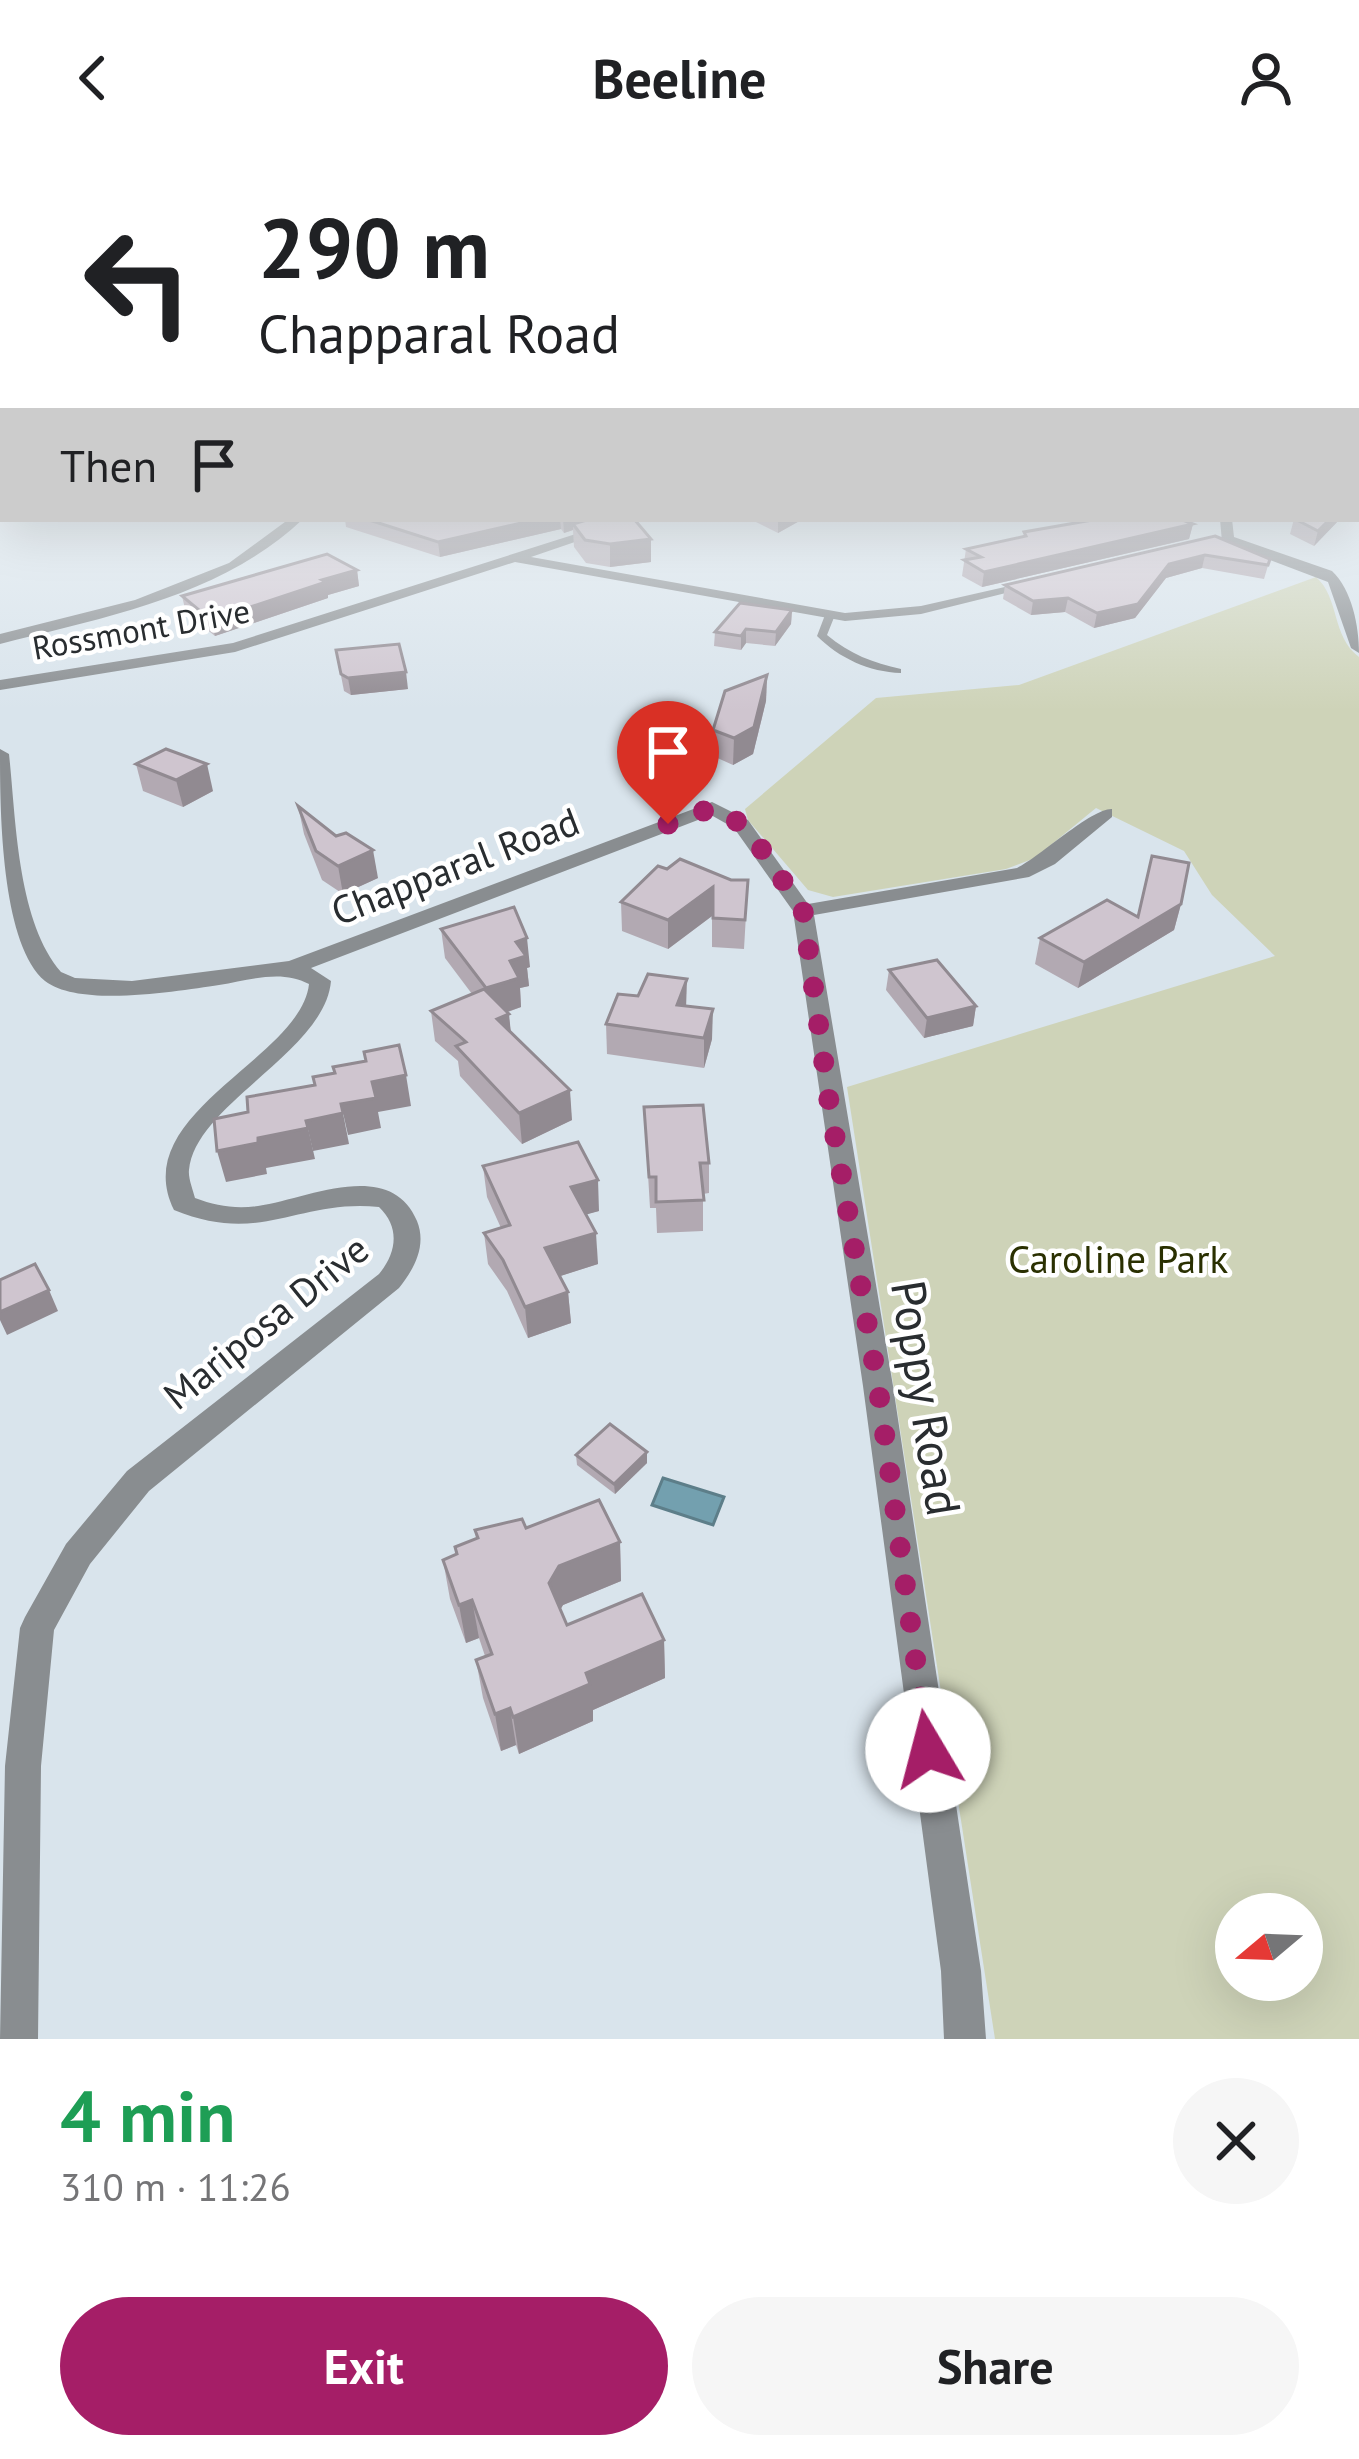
<!DOCTYPE html>
<meta charset="utf-8">
<style>
body{margin:0;font-family:"PT Sans",sans-serif;background:#f6f6f6;color:#202124;height:100vh;display:flex;flex-direction:column;font-size:45px;white-space:nowrap}
*{box-sizing:border-box;margin:0}
p{font-size:39px;color:#757577}
.icon{flex:none;width:66px;height:66px;fill:none;stroke:currentColor;stroke-width:2;stroke-linecap:round;stroke-linejoin:round}
.map{position:relative;height:1883px;overflow:hidden}
.sheet{display:flex;flex-direction:column;background:#fff;flex:1}
.sheet>*{flex:none}
.hud{position:absolute;left:0px;top:0px;width:1359px;height:366px;box-shadow:0 12px 48px #0002;background:#fff;color:#202124;overflow:hidden}
.needle{width:78px;rotate:251deg}
.controls{position:absolute;left:1215px;top:1737px;display:grid;gap:24px}
.controls a{display:grid;place-items:center;width:108px;height:108px;border-radius:50%;background:#fff;box-shadow:0 12px 48px #0002;font-size:60px}
.pin{position:absolute;display:grid;place-items:center;width:102px;height:102px;color:#fff;margin:-123px -51px;border-radius:50% 50% 50% 0;rotate:-45deg;box-shadow:0 0 12px #0007}
.pin .icon{rotate:45deg}
.me{position:absolute;width:132px;margin:-66px;rotate:352deg;stroke-linejoin:round;filter:drop-shadow(0 0 9px #0008)}
.turn{display:flex;align-items:center;gap:42px;height:252px;padding:0 60px;font-size:54px}
.turn .icon{width:156px;height:156px;stroke-width:2.5}
.turn b{display:block;font-size:84px;line-height:102px}
.then{display:flex;align-items:center;height:114px;padding:0 60px;background:#0003;gap:24px;font-size:45px}
.round{display:grid;place-items:center;flex:none;width:126px;height:126px;border-radius:63px;background:#f6f6f6}
.summary{display:flex;align-items:center;justify-content:space-between;height:204px;padding:0 60px}
h1{font-size:72px;font-weight:800;line-height:90px;color:#1e9e55}
.action{display:flex;gap:24px;margin-top:auto;padding:24px 60px}
.action a{flex:1;height:138px;border-radius:72px;background:#a51e67;color:#fff;font-size:48px;font-weight:800;line-height:138px;text-align:center}
.action a+a{background:#f6f6f6;color:#202124}
header{display:flex;justify-content:space-between;align-items:center;height:156px;padding:0 60px;background:#fff;font-size:54px;font-weight:800}
.map>svg:first-child{display:block}
.green{fill:#ced3b8;fill-rule:evenodd}
.water{fill:#73a0af;stroke:#5d7e89;stroke-width:3}
.lines{fill:none;stroke-linecap:round;stroke-linejoin:round}
.service{fill:#898d90;fill-rule:evenodd}
.minor{fill:#898d90;fill-rule:evenodd}
.tertiary{fill:#898d90;fill-rule:evenodd}
.wall{fill:#b2a9b2}
.shaded-wall{fill:#918a91}
.building{fill:#cfc5cf;stroke:#918a91;stroke-width:3}
.route{stroke:#a51e67;stroke-width:21;stroke-dasharray:0 37.8}
.labels{text-anchor:middle;stroke-width:9;stroke-linejoin:round;paint-order:stroke}
.far-street-label{font-size:33px;fill:#292d30;stroke:#fff}
.street-label{font-size:39px;fill:#292d30;stroke:#fff}
.park-label{font-size:39px;fill:#2a3001;stroke:#fff}
.near-street-label{font-size:48px;fill:#292d30;stroke:#fff}
</style>
<header><svg class="icon" aria-label="back" viewBox="0 0 24 24"><path d="M15 5l-7 7 7 7"/></svg>Beeline<svg class="icon" aria-label="person" viewBox="0 0 24 24"><circle cx="12" cy="8" r="4"/><path d="M4 21q1-7 8-7t8 7"/></svg></header>
<div class="map">
<svg width="1359" height="1883" viewBox="0 0 1359 1883">
<rect width="100%" height="100%" fill="#d9e4ec"/>
<path class="green" d="M 1316,421 C 1340,442 1331,480 1359,501 L 1359,1883 L 995,1883 L 847,931 L 1275,800 L 1212,739 L 1184,695 L 1096,652 L 1035,702 L 1006,713 L 833,741 L 808,734 L 748,664 L 745,653 L 876,542 L 1019,529 ZM 1236,1758 L 1302,1758 L 1302,1824 L 1236,1824 Z"/>
<polygon class="water" points="663,1322 724,1341 713,1369 652,1349"/>
<g class="lines">
<path class="service" d="M 830,456 L 835,459 L 827,479 C 850,498 873,507 901,513 L 901,517 C 869,516 839,502 817,480 L 825,459 Z"/>
<g class="minor">
<polygon points="3,355 3,363 0,364 0,356"/>
<path d="M 289,363 L 303,363 C 222,440 106,461 0,488 L 0,478 L 135,444 L 229,407 Z"/>
<polygon points="623,363 642,363 531,401 845,457 921,450 1031,425 1038,429 921,458 845,465 515,406 235,496 0,534 0,524 233,487"/>
<path d="M 0,593 L 9,598 C 16,663 17,765 61,816 L 75,822 L 132,825 L 289,805 L 712,646 L 748,664 L 808,748 L 1017,712 C 1041,700 1092,652 1112,653 L 1112,661 L 1055,708 L 1029,721 L 814,759 L 893,1230 L 981,1815 L 986,1883 L 944,1883 L 941,1815 L 863,1230 L 793,755 L 734,672 L 711,659 L 311,812 L 331,825 C 325,896 195,948 189,1014 C 188,1022 193,1034 195,1042 C 216,1050 235,1053 258,1050 C 307,1043 390,1001 417,1065 C 427,1090 414,1113 399,1132 L 149,1335 L 90,1408 L 54,1474 L 41,1610 L 38,1883 L 0,1883 L 5,1610 L 20,1472 L 25,1461 L 66,1388 L 127,1315 L 379,1118 C 397,1096 400,1071 379,1051 C 297,1043 262,1090 174,1054 C 126,957 301,903 309,828 C 281,813 250,824 219,829 C 178,835 80,852 45,825 C 0,787 0,650 0,593 Z"/>
</g>
<path class="tertiary" d="M 1220,363 L 1232,363 L 1234,381 L 1332,415 C 1352,434 1359,470 1359,497 L 1351,492 L 1328,426 L 1222,386 Z"/>
</g>
<g class="wall">
<polygon points="345,363 634,363 651,383 651,406 610,411 586,407 574,391 573,374 564,377 561,373 440,401 346,371"/>
<polygon points="733,363 803,363 778,377 756,366"/>
<polygon points="1294,363 1340,363 1314,390 1290,378"/>
<polygon points="1193,368 1189,383 982,431 962,420 966,393 1024,381 1024,376"/>
<polygon points="1215,380 1270,403 1264,423 1202,412 1166,422 1135,462 1094,472 1065,456 1031,459 1003,443 1005,429"/>
<polygon points="357,414 359,430 328,439 328,442 215,480 186,457 182,440"/>
<polygon points="792,454 791,468 775,490 746,487 741,494 714,490 715,476"/>
<polygon points="336,494 408,533 351,539 344,535"/>
<polygon points="767,519 766,545 753,598 733,609 713,600 713,574"/>
<polygon points="136,608 213,635 183,651 143,635"/>
<polygon points="298,650 378,722 343,738 322,724 304,678"/>
<polygon points="667,713 731,724 748,724 744,793 712,791 712,760 668,793 622,775 621,746"/>
<polygon points="1181,748 1174,774 1078,832 1035,808 1040,782 1137,760"/>
<polygon points="441,773 530,811 527,812 529,830 520,832 521,851 508,856 511,877 572,964 522,988 460,920 458,905 435,885 431,855 472,838 445,802"/>
<polygon points="889,814 976,850 973,870 924,882 886,834"/>
<polygon points="638,840 686,850 712,883 704,912 607,898 606,868"/>
<polygon points="644,951 709,1007 709,1037 703,1038 703,1075 657,1077 656,1052 650,1052"/>
<polygon points="483,1010 599,1055 586,1058 598,1108 560,1120 568,1136 571,1167 528,1182 507,1135 488,1108 484,1077 501,1072 487,1041"/>
<polygon points="576,1299 647,1307 615,1338 577,1309"/>
<polygon points="526,1372 620,1386 621,1425 563,1449 560,1454 567,1469 664,1484 665,1522 593,1554 593,1565 519,1598 516,1589 501,1595 483,1542 476,1504 485,1500 479,1482 466,1487 450,1443 443,1404 456,1398 455,1391 476,1383 475,1374"/>
</g>
<g class="shaded-wall">
<polygon points="539,363 560,363 561,373 440,401 438,386"/>
<polygon points="563,363 608,363 573,368 573,374 564,377"/>
<polygon points="778,363 803,363 778,377"/>
<polygon points="1330,363 1340,363 1314,390 1318,375"/>
<polygon points="1193,368 1189,383 982,431 984,416"/>
<polygon points="651,383 651,406 610,411 610,388"/>
<polygon points="1205,399 1202,412 1166,422 1135,462 1094,472 1097,457 1169,408"/>
<polygon points="357,414 359,430 328,439 328,442 215,480 211,464 322,424"/>
<polygon points="1068,442 1065,456 1031,459 1033,445"/>
<polygon points="792,454 791,468 775,490 776,476"/>
<polygon points="746,473 746,487 741,494 741,480"/>
<polygon points="406,516 408,533 351,539 348,522"/>
<polygon points="767,519 766,545 753,598 733,609 734,582"/>
<polygon points="207,608 213,635 183,651 176,624"/>
<polygon points="373,694 378,722 343,738 338,710"/>
<polygon points="713,731 712,760 668,793 668,764"/>
<polygon points="1181,748 1174,774 1078,832 1084,806"/>
<polygon points="527,782 530,811 527,812 529,830 520,832 521,851 489,862 486,832 510,805 516,786"/>
<polygon points="687,823 686,853 677,849"/>
<polygon points="976,850 973,870 924,882 927,862"/>
<polygon points="713,853 712,883 704,912 704,882"/>
<polygon points="509,858 512,888 497,863"/>
<polygon points="406,919 411,950 378,956 381,972 348,979 341,948 372,926"/>
<polygon points="570,934 572,964 522,988 519,957"/>
<polygon points="343,957 349,988 313,995 306,965"/>
<polygon points="308,972 315,1003 266,1012 267,1018 226,1026 217,995 258,982"/>
<polygon points="598,1024 599,1055 574,1062 571,1031"/>
<polygon points="596,1077 598,1108 548,1124 545,1092"/>
<polygon points="49,1134 58,1155 7,1179 0,1164 0,1156"/>
<polygon points="568,1136 571,1167 528,1182 525,1151"/>
<polygon points="647,1296 647,1307 615,1338 614,1328"/>
<polygon points="620,1386 621,1425 563,1449 553,1466 549,1427 559,1410"/>
<polygon points="472,1444 479,1482 466,1487 459,1449"/>
<polygon points="664,1484 665,1522 593,1554 593,1565 519,1598 513,1561 586,1517"/>
<polygon points="510,1552 516,1589 501,1595 495,1558"/>
</g>
<g class="building">
<polygon points="1356,318 1359,320 1359,333 1356,336"/>
<polygon points="366,363 539,363 438,386"/>
<polygon points="590,363 634,363 651,383 610,388 585,384 573,368"/>
<polygon points="1098,363 1180,363 1193,368 984,416 964,404 981,401 966,393 1026,380 1024,376"/>
<polygon points="1295,363 1330,363 1318,375"/>
<polygon points="1215,380 1270,403 1268,409 1205,399 1169,408 1138,448 1097,457 1068,442 1033,445 1005,429"/>
<polygon points="327,398 357,414 322,424 326,426 211,464 182,440"/>
<polygon points="740,447 792,454 776,476 746,473 741,480 715,476"/>
<polygon points="399,488 406,516 348,522 341,518 336,494"/>
<polygon points="767,519 754,571 734,582 713,574 725,535"/>
<polygon points="166,593 207,608 176,624 136,608"/>
<polygon points="298,650 336,680 346,677 373,694 338,710 316,695"/>
<polygon points="1152,700 1189,707 1181,748 1084,806 1040,782 1107,744 1138,761"/>
<polygon points="680,703 731,724 748,724 745,764 713,762 713,731 668,764 621,746 658,710 667,713"/>
<polygon points="514,751 527,782 516,786 526,800 510,805 519,822 486,832 441,773"/>
<polygon points="937,804 976,850 927,862 889,814"/>
<polygon points="648,818 687,823 677,849 713,853 704,882 606,868 618,838 638,840"/>
<polygon points="484,833 509,858 497,863 570,934 519,957 456,890 466,886 431,855"/>
<polygon points="399,889 406,919 372,926 376,942 341,948 343,957 306,965 308,972 258,982 258,987 217,995 214,963 248,956 247,941 315,929 313,921 335,917 333,911 366,905 364,896"/>
<polygon points="703,949 709,1007 700,1007 704,1044 656,1046 656,1021 649,1021 644,951"/>
<polygon points="578,986 598,1024 571,1031 596,1077 545,1092 568,1136 525,1151 503,1104 484,1077 510,1069 483,1010"/>
<polygon points="35,1108 49,1134 0,1156 0,1124"/>
<polygon points="610,1268 647,1296 614,1328 576,1299"/>
<polygon points="599,1344 620,1386 559,1410 549,1427 567,1469 642,1438 664,1484 586,1517 590,1528 513,1561 510,1552 495,1558 476,1504 492,1498 472,1444 459,1449 443,1404 457,1398 455,1391 478,1382 475,1374 522,1363 526,1372"/>
</g>
<linearGradient id="sky" x2="0" y2="1"><stop stop-color="#79acd1"/><stop offset="0.53" stop-color="#eef3f6"/><stop offset="1" stop-color="#eef3f6" stop-opacity="0"/></linearGradient>
<rect width="1359" height="555" fill="url(#sky)"/>
<g class="lines">
<polyline class="route" points="668,668 712,652 729,657 760,691 803,754 830,952 878,1230 928,1594"/>
</g>
<g class="labels">
<g class="far-street-label">
<text transform="translate(141 473) rotate(-10)" y="12">Rossmont Drive</text>
</g>
<g class="street-label">
<text transform="translate(455 710) rotate(-21)" y="14">Chapparal Road</text>
<text transform="translate(266 1166) rotate(-39)" y="14">Mariposa Drive</text>
</g>
<g class="park-label">
<text x="1118" y="1117">Caroline Park</text>
</g>
<g class="near-street-label">
<text transform="translate(926 1242) rotate(81)" y="17">Poppy Road</text>
</g>
</g>
</svg>
<div class="controls">
<a><svg class="needle" viewBox="-14 -14 28 28"><path d="M0-13l5 13h-10z" fill="#e53935"/><path d="M0 13l5-13h-10z" fill="#757577"/></svg></a>
</div>
<div class="pin" style="left:668px;top:668px;background:#d93025"><svg class="icon" aria-label="arrive" viewBox="0 0 24 24"><path d="M6 21V4h12l-3 4 3 4H6"/></svg></div>
<svg class="me" style="left:928px;top:1594px" viewBox="-20 -20 40 40"><circle r="19" fill="#fff"/><path d="M0-13L10 11 0 6-10 11z" fill="#a51e67"/></svg>
<div class="hud">
<div class="turn"><svg class="icon" aria-label="left" viewBox="0 0 24 24"><path d="M17 20v-9H6M10 6l-5 5 5 5"/></svg><div><b>290 m</b>Chapparal Road</div></div>
<div class="then">Then<svg class="icon" aria-label="arrive" viewBox="0 0 24 24"><path d="M6 21V4h12l-3 4 3 4H6"/></svg></div>
</div>
</div>
<section class="sheet">
<div class="summary"><div><h1>4 min</h1><p>310 m · 11:26</p></div><a class="round"><svg class="icon" aria-label="close" viewBox="0 0 24 24"><path d="M6 6l12 12M18 6L6 18"/></svg></a></div>
<div class="action"><a>Exit</a><a>Share</a></div>
</section>
